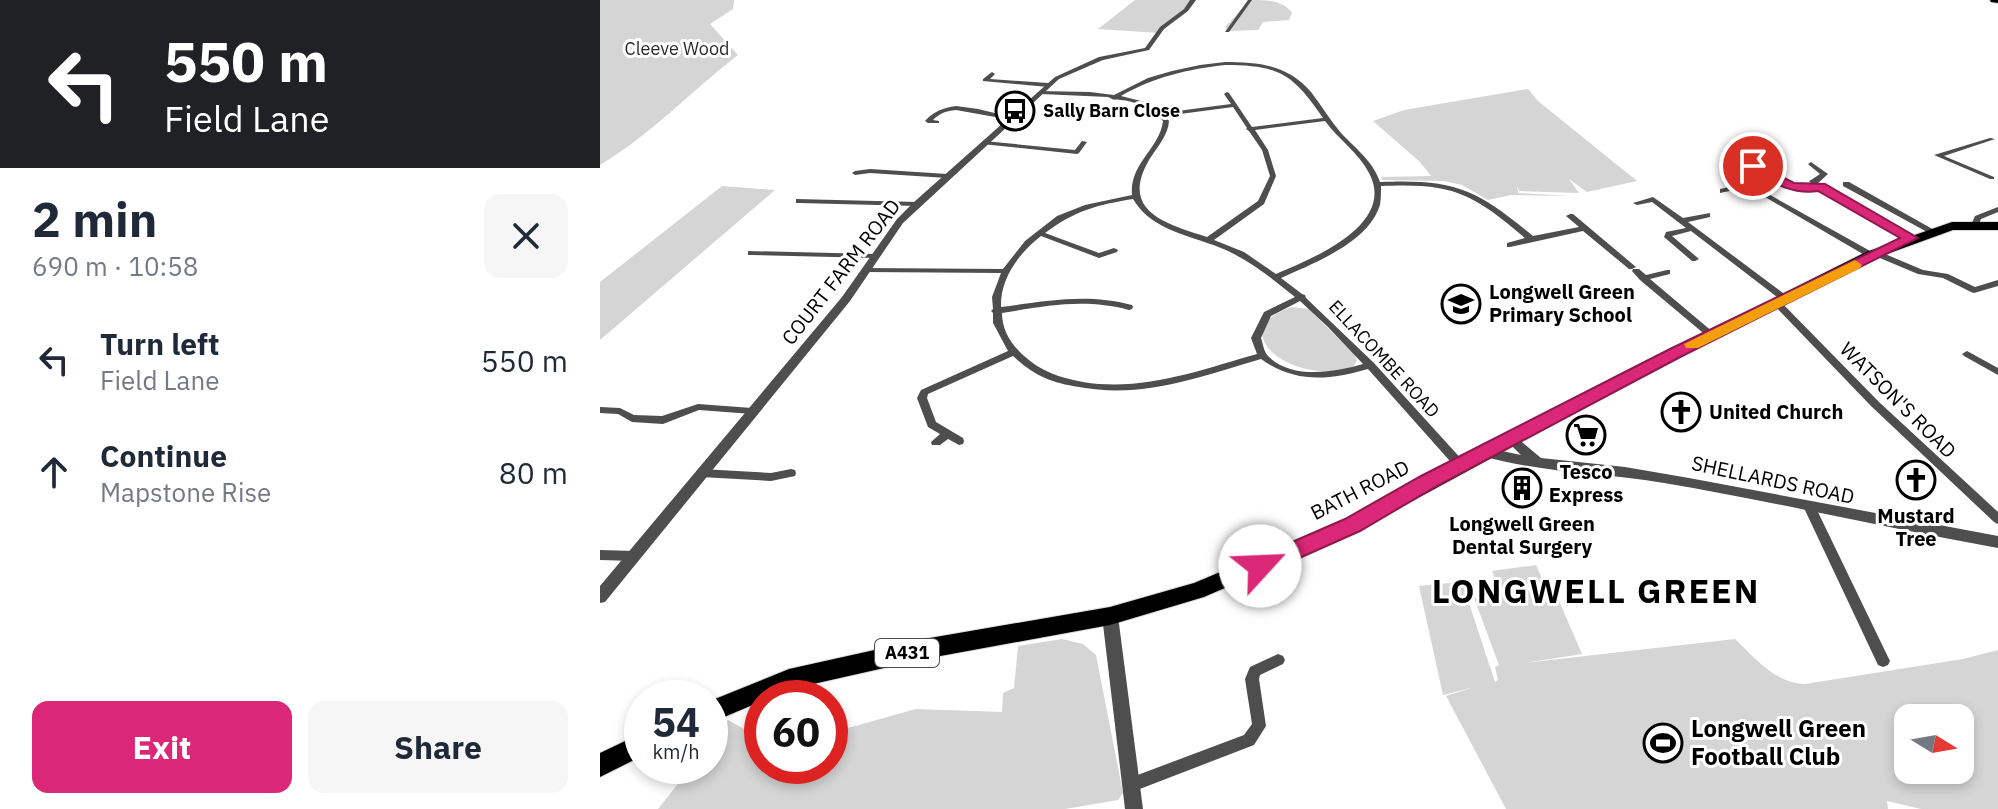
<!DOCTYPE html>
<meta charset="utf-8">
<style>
body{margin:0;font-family:"IBM Plex Sans",sans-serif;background:#f6f6f7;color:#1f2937;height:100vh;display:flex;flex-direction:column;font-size:30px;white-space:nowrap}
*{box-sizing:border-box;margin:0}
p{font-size:26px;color:#747a83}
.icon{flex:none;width:44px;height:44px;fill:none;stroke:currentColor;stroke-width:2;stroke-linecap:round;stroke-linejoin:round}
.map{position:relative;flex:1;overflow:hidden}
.panel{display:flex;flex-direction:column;background:#fff;width:600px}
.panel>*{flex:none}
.banner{background:#202124;color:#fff;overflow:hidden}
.needle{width:52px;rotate:101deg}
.buttons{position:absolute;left:1294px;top:704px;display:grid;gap:16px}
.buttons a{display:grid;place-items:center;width:80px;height:80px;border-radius:16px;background:#fff;box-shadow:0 4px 12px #0003;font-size:40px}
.speed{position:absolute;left:24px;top:680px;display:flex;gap:16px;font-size:40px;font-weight:700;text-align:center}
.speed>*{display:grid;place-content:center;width:104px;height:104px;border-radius:50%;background:#fff;box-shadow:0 4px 12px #0003;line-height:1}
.speed small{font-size:20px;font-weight:400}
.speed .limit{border:12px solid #d22;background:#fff;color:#111}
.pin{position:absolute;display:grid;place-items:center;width:68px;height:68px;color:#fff;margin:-34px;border:4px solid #fff;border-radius:50%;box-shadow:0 2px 8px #0007}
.me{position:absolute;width:88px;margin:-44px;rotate:65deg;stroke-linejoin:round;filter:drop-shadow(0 0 6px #0008)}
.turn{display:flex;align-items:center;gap:28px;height:168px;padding:0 32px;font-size:36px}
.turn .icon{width:104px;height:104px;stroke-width:2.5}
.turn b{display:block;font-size:56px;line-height:68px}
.round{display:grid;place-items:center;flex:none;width:84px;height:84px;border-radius:16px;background:#f6f6f7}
.overview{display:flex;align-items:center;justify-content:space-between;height:136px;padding:0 32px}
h1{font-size:48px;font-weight:800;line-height:60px}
.action{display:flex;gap:16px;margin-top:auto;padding:16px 32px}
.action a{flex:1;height:92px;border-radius:16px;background:#db2777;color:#fff;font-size:32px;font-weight:800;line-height:92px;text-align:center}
.action a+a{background:#f6f6f7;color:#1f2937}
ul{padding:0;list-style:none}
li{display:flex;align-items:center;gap:24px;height:112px;padding:0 32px}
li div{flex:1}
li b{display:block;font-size:30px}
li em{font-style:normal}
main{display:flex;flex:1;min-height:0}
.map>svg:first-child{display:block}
.green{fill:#d5d5d5;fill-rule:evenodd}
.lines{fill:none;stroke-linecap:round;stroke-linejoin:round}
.primary-casing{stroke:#dbdbdb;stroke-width:2}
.trunk-casing{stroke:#dbdbdb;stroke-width:2}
.minor{fill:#4e4e4e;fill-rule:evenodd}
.tertiary{fill:#4e4e4e;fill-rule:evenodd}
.primary{fill:#000;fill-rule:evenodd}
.trunk{fill:#000;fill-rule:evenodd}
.route{fill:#db2777;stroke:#8e194d;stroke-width:2}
.slow{fill:#f59e0b}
.labels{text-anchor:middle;stroke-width:6;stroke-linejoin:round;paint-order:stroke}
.far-park-label{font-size:18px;fill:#2c2c2c;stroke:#fff}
.far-poi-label{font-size:18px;font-weight:bold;fill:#000;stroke:#fff;text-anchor:start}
.far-street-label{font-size:18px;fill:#000;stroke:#fff}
.shield{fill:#fff;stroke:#4c4c4c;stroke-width:2}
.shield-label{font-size:18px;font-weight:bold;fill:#000}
.street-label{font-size:20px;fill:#000;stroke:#fff}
.poi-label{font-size:20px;font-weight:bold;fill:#000;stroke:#fff}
.near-poi-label{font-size:24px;font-weight:bold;fill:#000;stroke:#fff;text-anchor:start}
.near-district-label{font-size:34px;font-weight:bold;letter-spacing:2px;fill:#000;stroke:#fff}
</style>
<main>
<section class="panel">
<div class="banner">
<div class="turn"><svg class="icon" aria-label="left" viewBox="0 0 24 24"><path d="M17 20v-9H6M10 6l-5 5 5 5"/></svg><div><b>550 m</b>Field Lane</div></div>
</div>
<div class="overview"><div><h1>2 min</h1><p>690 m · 10:58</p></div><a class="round"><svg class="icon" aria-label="close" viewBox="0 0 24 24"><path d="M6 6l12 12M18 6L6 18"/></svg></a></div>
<ul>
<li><svg class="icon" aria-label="left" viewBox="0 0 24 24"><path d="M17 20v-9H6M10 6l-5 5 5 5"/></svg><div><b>Turn left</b><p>Field Lane</p></div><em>550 m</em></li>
<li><svg class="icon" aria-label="ahead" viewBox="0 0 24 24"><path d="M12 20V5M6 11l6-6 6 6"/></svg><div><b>Continue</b><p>Mapstone Rise</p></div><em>80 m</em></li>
</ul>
<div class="action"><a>Exit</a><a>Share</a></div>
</section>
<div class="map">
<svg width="1398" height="809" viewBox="0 0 1398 809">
<rect width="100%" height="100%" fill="#fff"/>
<g class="green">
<path d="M 0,0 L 134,0 L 133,9 L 110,24 L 138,55 C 90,92 53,133 0,165 Z"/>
<polygon points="535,0 593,0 559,33 498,29"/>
<path d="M 650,0 C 666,0 684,0 692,13 L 689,20 L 663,22 L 658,30 L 627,31 L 625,27 Z"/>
<polygon points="928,89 938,101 1037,181 987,192 969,179 979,193 919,191 917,185 918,193 970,196 911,195 888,200 862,185 844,181 782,180 781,177 831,176 820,162 773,121 804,110"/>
<polygon points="122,186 175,190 0,340 0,282"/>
<path d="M 692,307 L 709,309 L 753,353 L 757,360 L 754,366 C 697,389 619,331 692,307 Z"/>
<polygon points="936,565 945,585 899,590 892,571"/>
<path d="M 862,582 L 895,682 L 898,680 L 895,667 L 899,665 L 874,598 L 953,587 L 982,654 L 924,663 L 1135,639 C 1156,659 1175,683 1205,684 L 1363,659 L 1398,650 L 1398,809 L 1321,809 L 1287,801 L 1288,809 L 906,809 L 846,696 L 874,687 L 843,695 L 819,586 ZM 1308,718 L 1360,718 L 1360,770 L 1308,770 Z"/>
<polygon points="462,639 483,644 496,655 523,793 518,800 465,809 58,809 92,766 110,766 110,743 128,720 162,739 162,766 230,766 230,733 316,709 402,712 403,693 414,688 418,646"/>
</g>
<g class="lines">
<g class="primary-casing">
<g id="primary">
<polygon points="1352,222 1398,222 1398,230 1353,230 1276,258 1022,387 759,530 604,597 510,625 324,659 191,689 169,698 162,698 162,701 110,723 110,701 189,669 324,639 510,607 594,583 745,520 1012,379 1266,252"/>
<polygon points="42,733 42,756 0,777 0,753"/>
</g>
</g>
<g class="trunk-casing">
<polygon id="trunk" points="1390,0 1398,0 1398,3 1391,2"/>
</g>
<g class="minor">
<polygon points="648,0 652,0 629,32 625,32"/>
<path d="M 625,62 C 659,62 688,65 711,92 C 721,105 730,120 741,133 C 755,148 773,161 780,182 C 855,179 876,189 933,236 L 979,227 L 966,216 L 970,214 L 973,214 L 1036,267 L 1032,269 L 1029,269 L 983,231 L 910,247 L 907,247 L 907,243 L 925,238 C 871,192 852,183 781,186 C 781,192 781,199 780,205 C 768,243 714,263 681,278 L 702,294 L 705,295 L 706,298 L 774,363 L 865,463 L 866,466 L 865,469 L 857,469 L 768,369 C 729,380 696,384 661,359 C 599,377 544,399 479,387 C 451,383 433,375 413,356 L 328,394 L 327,398 L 336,422 L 363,438 L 364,441 L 363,444 L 359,445 L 348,439 L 340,445 L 332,445 L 331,442 L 340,434 L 328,427 L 317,398 L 321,390 L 408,351 L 393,323 L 393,313 L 391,311 L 393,309 L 392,297 L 401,273 L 266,272 L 263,272 L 263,268 L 403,269 L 425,241 L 457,216 L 485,205 L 532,195 C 529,164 560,148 563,121 C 551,110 537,101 521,100 C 508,98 519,102 508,97 L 441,94 L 439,93 L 439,91 L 490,92 L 514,95 L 548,78 L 572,71 L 600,65 ZM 625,65 C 679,65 693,74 723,118 L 652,127 L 629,93 L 627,92 L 624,94 L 631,104 L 562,113 L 545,102 L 521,96 C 553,77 589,69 625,65 ZM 633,107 L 647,128 L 646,129 L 649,131 L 662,150 L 670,176 L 658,201 L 607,237 C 567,224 519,212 549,160 C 557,147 568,136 569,121 L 565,116 ZM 725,121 C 738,139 759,153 769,173 C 797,225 711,259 676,274 L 644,252 L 614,240 L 664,204 L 676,176 L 668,150 L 655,130 ZM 533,199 C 554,235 601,236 634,254 C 656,265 676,282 695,297 L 664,312 L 651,338 L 657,354 C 600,370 543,392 483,382 C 460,378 440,371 423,355 C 411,344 402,330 402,313 C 446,306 484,298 529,310 L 532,309 L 533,307 L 532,305 C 486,293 447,301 401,307 C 400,279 419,253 441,236 L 499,258 L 517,252 L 518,250 L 514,248 L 499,253 L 445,233 C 476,210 497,205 533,199 ZM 700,301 L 728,327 L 763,364 C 735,372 692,380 668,356 C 664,352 663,344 661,338 L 671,316 Z"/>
<polygon points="392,72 395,74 390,79 448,83 451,85 448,87 383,81 383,79"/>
<path d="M 356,106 L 378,109 L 415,118 L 412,120 L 356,110 C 346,111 340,113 333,120 L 339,121 L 339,123 L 328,123 L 325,121 C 334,111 343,108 356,106 Z"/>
<polygon points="1390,138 1395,139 1344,156 1394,177 1394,179 1390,179 1334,155"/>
<polygon points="384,141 475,150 482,141 487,142 479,153 477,154 382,144 381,143"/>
<polygon points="1211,162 1228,174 1218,183 1314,236 1314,240 1308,240 1219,189 1202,190 1191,187 1175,181 1150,166 1155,165 1188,182 1211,186 1213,186 1209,181 1211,180 1220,174 1209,165 1208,164"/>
<polygon points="270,169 347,174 350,176 347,178 270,173 255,175 252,173 255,171"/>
<polygon points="1138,177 1272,252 1278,251 1323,270 1348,274 1375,287 1398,280 1398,286 1374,293 1371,292 1343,278 1318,274 1275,256 1268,257 1148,187 1120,193 1120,189 1142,184 1134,179"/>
<polygon points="1243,182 1249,182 1336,231 1332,233 1329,233 1243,186"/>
<polygon points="1053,197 1083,218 1110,213 1110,217 1088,222 1187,296 1188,298 1187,300 1181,300 1091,231 1072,236 1099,259 1095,261 1092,261 1064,237 1066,232 1086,228 1052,202 1037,205 1033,203"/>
<polygon points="196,199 317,202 321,204 317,206 199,203 196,203"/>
<polygon points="1398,207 1398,212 1381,219 1378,227 1372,227 1371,225 1375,216"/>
<polygon points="148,251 275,254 279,256 275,258 151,255 148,255"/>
<polygon points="1033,269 1039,269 1046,275 1067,270 1070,270 1070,274 1050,279 1114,333 1116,335 1114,337 1108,337 1040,280 1032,271"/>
<polygon points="1176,299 1179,300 1279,402 1398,512 1398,524 1394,522 1271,406 1173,304 1172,302"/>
<polygon points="1367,351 1398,368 1398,375 1364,356 1362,354"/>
<polygon points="98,404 152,408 157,411 152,414 99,410 63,424 32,422 18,414 0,413 0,407 20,408 34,415 62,416"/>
<polygon points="101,469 171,473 191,469 195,470 196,473 195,476 171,481 101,477 97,476 96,473 97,470"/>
<polygon points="1210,504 1214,505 1216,508 1288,657 1290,661 1288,665 1283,667 1278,665 1204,508 1206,505"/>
<polygon points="0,550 34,551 38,553 40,556 38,559 34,561 0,560"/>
<polygon points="678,654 683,656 685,660 683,664 660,675 659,679 666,726 654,745 532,792 527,789 524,784 527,779 644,735 652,724 645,679 650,667"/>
</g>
<g class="tertiary">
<polygon points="590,0 596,0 588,11 564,29 549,50 503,60 459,79 303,223 250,301 5,602 0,603 0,586 242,297 297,219 314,202 455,77 499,57 545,48 560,27 584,9"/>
<path d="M 912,436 L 916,437 L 941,458 L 1025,467 L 1089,478 L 1398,536 L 1398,548 C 1286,528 1176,502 1064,483 C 1004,473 942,473 883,456 L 882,453 L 883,450 L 888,448 L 921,455 L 906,440 L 908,437 Z"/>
<polygon points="510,609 515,611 518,616 543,809 525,809 502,616 505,611"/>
</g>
<use href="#primary" class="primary"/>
<use href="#trunk" class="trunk"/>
</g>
<path class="route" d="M 1153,162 L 1194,183 L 1225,184 L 1318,238 L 1082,356 L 835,487 L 760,531 L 668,572 L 660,575 L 653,572 L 649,566 L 653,559 L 745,519 L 821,476 L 1070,349 L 1300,238 L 1218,191 C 1191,195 1172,182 1149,169 L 1149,164 Z"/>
<polygon class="slow" points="1255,260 1262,265 1260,268 1098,348 1086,348 1084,344"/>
<defs>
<g id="bus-ring" transform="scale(2)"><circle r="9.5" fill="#fff" stroke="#000" stroke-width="1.5"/><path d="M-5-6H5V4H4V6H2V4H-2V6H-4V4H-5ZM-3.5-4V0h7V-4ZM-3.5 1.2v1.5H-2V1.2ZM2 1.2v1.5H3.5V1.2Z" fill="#000"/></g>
<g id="school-ring" transform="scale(2)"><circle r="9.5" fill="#fff" stroke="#000" stroke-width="1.5"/><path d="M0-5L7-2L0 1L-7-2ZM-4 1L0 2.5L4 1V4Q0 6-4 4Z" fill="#000"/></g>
<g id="church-ring" transform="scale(2)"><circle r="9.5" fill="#fff" stroke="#000" stroke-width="1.5"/><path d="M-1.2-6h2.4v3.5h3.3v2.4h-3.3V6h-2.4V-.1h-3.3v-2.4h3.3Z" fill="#000"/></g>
<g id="supermarket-ring" transform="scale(2)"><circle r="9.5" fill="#fff" stroke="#000" stroke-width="1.5"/><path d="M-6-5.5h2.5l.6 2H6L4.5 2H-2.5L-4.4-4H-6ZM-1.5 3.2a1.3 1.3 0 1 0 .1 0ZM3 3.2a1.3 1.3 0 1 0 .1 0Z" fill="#000"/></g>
<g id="building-ring" transform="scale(2)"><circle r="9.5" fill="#fff" stroke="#000" stroke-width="1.5"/><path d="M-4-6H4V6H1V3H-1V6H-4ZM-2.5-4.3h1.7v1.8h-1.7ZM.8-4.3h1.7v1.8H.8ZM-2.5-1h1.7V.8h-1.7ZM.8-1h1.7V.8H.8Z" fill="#000"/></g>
<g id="stadium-ring" transform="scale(2)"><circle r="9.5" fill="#fff" stroke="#000" stroke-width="1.5"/><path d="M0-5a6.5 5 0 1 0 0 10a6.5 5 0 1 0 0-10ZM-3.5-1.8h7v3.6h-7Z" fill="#000"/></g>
</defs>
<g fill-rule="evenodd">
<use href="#bus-ring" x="415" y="111"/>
<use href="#school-ring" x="861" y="304"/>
<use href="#church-ring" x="1081" y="412"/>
<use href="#supermarket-ring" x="986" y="435"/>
<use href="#church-ring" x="1316" y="480"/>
<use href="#building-ring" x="922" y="488"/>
<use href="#stadium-ring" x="1063" y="743"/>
</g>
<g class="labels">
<g class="far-park-label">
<text x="77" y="55">Cleeve Wood</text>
</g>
<g class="far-poi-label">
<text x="443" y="117">Sally Barn Close</text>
</g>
<g class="far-street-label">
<text transform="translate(784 359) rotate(47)" y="6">ELLACOMBE ROAD</text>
</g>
<rect class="shield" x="275" y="639" width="64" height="28" rx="6"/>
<g class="shield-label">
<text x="307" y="659">A431</text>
</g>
<g class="street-label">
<text transform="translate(241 272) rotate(-52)" y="7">COURT FARM ROAD</text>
<text transform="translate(1298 400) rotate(45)" y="7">WATSON'S ROAD</text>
<text transform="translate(1173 480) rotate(12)" y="7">SHELLARDS ROAD</text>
<text transform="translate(760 490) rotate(-27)" y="7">BATH ROAD</text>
</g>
<g class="poi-label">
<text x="889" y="299" text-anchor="start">Longwell Green<tspan x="889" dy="23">Primary School</tspan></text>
<text x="1109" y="419" text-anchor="start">United Church</text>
<text x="986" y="479">Tesco<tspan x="986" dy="23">Express</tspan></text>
<text x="1316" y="523">Mustard<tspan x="1316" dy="23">Tree</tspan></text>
<text x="922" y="531">Longwell Green<tspan x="922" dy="23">Dental Surgery</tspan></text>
</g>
<g class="near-poi-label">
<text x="1091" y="737">Longwell Green<tspan x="1091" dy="28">Football Club</tspan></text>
</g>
<g class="near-district-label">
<text x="996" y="603">LONGWELL GREEN</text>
</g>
</g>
</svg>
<div class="buttons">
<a><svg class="needle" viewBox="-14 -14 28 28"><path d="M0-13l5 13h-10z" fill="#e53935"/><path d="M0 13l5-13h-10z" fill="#747a83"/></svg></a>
</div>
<div class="speed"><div>54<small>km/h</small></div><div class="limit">60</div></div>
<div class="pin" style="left:1153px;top:166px;background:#d93025"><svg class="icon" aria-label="arrive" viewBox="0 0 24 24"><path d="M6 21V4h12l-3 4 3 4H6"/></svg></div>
<svg class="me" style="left:660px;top:566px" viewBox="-20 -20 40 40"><circle r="19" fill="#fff"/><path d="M0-13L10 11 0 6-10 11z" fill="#db2777"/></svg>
</div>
</main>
